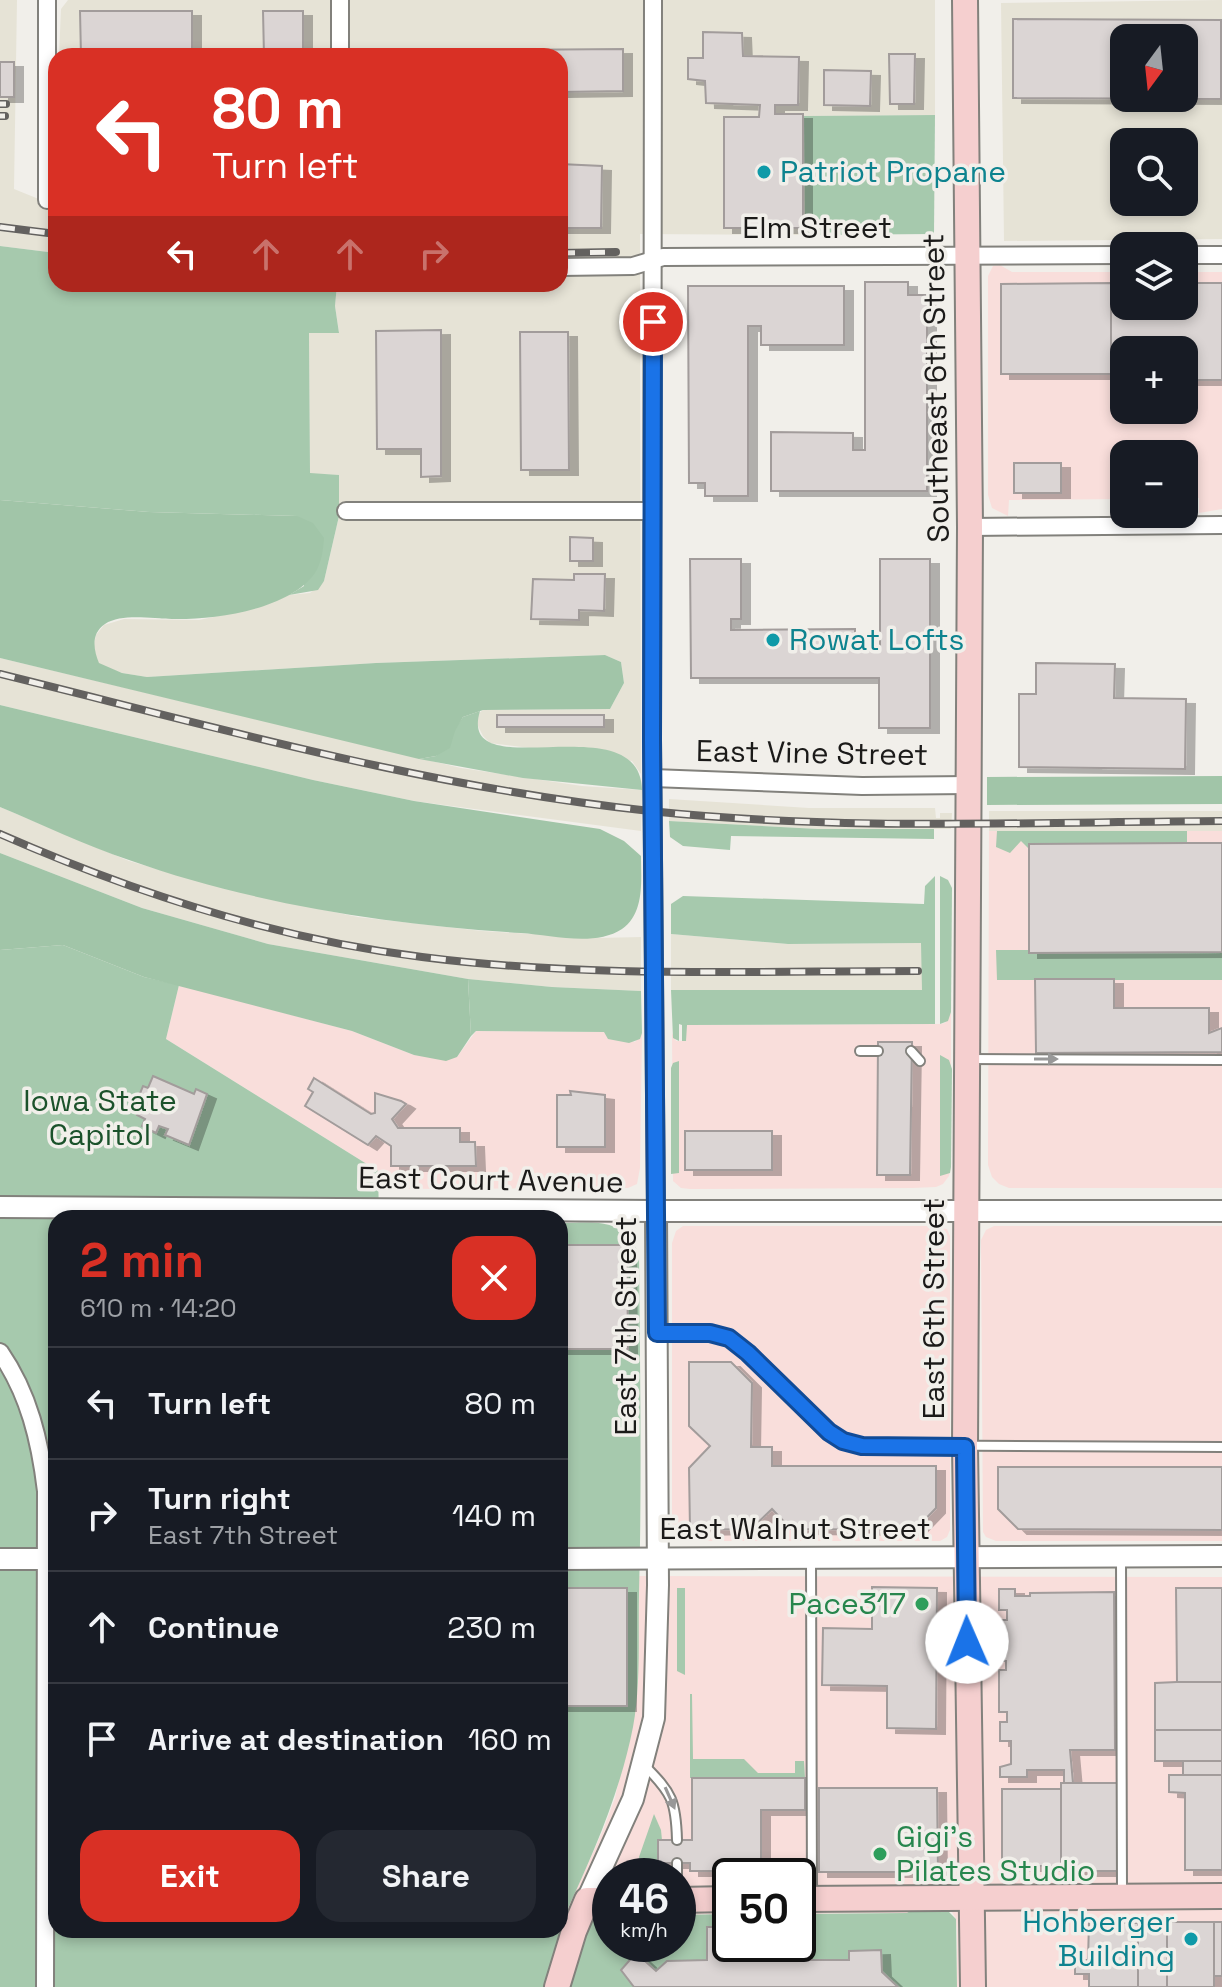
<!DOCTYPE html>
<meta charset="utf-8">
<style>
body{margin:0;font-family:"Space Grotesk",sans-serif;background:#242831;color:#f1f3f6;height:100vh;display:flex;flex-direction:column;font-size:30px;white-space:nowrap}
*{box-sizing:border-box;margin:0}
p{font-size:26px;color:#9ea1a6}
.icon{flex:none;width:44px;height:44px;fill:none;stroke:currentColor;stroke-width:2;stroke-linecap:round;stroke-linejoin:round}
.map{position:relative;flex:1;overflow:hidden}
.side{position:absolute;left:48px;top:1210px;width:520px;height:728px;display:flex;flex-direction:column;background:#171b24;border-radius:24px;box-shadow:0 4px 12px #0003}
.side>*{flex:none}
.top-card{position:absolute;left:48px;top:48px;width:520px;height:244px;border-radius:24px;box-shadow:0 4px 12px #0003;background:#d93025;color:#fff;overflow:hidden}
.needle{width:52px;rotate:195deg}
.tools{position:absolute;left:1110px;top:24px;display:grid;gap:16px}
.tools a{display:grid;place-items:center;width:88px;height:88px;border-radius:16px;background:#171b24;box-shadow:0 4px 12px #0003;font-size:40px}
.speed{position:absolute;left:592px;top:1858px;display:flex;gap:16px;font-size:40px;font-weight:700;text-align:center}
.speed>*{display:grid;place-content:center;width:104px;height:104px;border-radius:50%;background:#171b24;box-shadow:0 4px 12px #0003;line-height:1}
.speed small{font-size:20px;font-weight:400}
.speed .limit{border:4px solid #111;border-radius:12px;background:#fff;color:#111}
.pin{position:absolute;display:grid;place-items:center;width:68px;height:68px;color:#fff;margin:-34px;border:4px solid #fff;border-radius:50%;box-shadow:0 2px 8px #0007}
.me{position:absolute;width:88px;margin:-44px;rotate:359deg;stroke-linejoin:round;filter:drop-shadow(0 0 6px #0008)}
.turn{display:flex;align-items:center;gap:28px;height:168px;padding:0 32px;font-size:36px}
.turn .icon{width:104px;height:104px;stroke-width:2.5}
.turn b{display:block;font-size:56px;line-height:68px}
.lanes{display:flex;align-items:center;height:76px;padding:0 32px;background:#0003;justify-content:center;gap:40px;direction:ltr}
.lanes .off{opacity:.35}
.round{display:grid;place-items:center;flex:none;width:84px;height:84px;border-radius:24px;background:#242831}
.overview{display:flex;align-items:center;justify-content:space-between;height:136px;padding:0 32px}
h1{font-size:48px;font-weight:700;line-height:60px;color:#d93025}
.cta{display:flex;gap:16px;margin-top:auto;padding:16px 32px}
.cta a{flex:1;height:92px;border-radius:24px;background:#d93025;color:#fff;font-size:32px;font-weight:700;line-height:92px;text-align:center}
.cta a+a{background:#242831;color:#f1f3f6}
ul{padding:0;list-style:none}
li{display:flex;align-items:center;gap:24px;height:112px;padding:0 32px;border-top:2px solid #363941}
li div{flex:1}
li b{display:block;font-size:30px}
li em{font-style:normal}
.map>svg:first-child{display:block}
.commercial{fill:#f9dedb;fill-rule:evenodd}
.built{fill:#e6e3d6;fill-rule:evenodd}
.green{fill:#a6c9ad}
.forest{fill:#a1c5a8}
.building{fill:#dbd5d4;stroke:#a29c9b;stroke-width:2;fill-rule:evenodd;filter:url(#shadow)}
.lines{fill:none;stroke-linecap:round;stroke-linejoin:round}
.service-casing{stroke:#82817c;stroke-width:12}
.minor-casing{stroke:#82817c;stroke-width:20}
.tertiary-casing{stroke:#82817c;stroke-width:24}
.secondary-casing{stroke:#82817c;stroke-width:28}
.service{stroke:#fff;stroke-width:8}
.minor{stroke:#fff;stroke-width:16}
.tertiary{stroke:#fff;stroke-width:20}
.secondary{stroke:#f5cfcf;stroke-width:24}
.rail-casing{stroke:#63615f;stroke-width:8}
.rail{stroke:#f1efea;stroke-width:5;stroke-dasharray:15;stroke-linecap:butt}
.oneway{fill:#989898}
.route-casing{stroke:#114b97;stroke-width:20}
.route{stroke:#1a73e8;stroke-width:14}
.culture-dot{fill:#0f9aa8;stroke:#f1efea;stroke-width:3}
.leisure-dot{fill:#2e9e5b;stroke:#f1efea;stroke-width:3}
.labels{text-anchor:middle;stroke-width:7;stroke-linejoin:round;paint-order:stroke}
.culture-label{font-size:30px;fill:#0d838f;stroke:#f1efea;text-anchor:start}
.street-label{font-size:30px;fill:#1b1a19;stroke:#f1efea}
.park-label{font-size:30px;fill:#1b522b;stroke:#f1efea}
.leisure-label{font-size:30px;fill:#27864d;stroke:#f1efea;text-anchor:end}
</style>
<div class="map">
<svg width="1222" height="1987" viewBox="0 0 1222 1987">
<defs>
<filter id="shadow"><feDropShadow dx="9" dy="5" stdDeviation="0" flood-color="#0004"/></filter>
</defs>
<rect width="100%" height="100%" fill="#f1efea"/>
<g class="commercial">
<path d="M 1000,265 L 1012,272 L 1124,272 L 1124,306 L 1184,306 L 1184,272 L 1222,272 L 1222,509 L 1199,513 L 1199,498 L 1184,498 L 1184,454 L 1124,454 L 1124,499 L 1009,500 L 1008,516 L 992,508 L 988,495 L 988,276 L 993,266 ZM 1124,350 L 1184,350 L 1184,410 L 1124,410 Z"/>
<polygon points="989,831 1222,831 1222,1188 1009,1188 999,1184 992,1177 988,1165"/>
<polygon points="179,985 352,1031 414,1055 457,1057 476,1031 605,1032 635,1042 642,1033 640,1168 637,1184 628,1188 379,1189 378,1171 166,1039"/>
<polygon points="951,1012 951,1167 949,1176 943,1184 936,1187 912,1188 690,1189 681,1188 673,1181 672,1033 676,1041 682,1041 686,1025 940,1024 945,1023"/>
<polygon points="683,1226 931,1226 947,1229 950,1236 950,1530 947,1537 940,1541 690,1541 675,1538 672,1528 672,1243 676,1231"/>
<polygon points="994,1226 1222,1226 1222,1541 996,1541 986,1537 983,1532 981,1240 986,1230"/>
<polygon points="639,1576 1222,1577 1222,1987 957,1987 957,1932 956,1919 952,1912 946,1909 916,1908 907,1913 798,1914 798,1876 730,1876 730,1914 678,1915 678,1876 610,1876 610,1915 565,1915 603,1830 615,1798 636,1702"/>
</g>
<g class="built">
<polygon points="0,0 17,0 14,189 56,206 56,253 0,246"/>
<polygon points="68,0 935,0 935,115 804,116 805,235 640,234 641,774 632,761 490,743 483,736 477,724 478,714 483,710 610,709 624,683 621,662 605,655 376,663 147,677 122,673 99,664 93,648 96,635 104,625 124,619 199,620 256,608 289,595 310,593 324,581 339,516 338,475 310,474 309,333 339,332 335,306 337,284 560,284 560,56 59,56 61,9"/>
<path d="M 1222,0 L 1222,239 L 1004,241 L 1001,3 ZM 1124,38 L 1184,38 L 1184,98 L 1124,98 ZM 1124,142 L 1184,142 L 1184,202 L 1124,202 Z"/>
<polygon points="0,658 461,768 582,786 642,790 641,831 414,801 313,780 0,705"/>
<polygon points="669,799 809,808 935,808 936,818 940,818 940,813 952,813 951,829 818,829 669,821"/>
<polygon points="0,807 129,861 243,893 358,917 482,931 598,938 641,937 641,991 552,987 468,979 268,944 142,908 0,853"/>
<rect x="989" y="811" width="233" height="20"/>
<polygon points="671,934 788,944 922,943 922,990 671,990"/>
</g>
<g class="green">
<polygon points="935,115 934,234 805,235 804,116"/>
<polygon points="0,246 56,253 56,284 337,284 335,306 339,333 309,333 310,473 339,475 339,516 324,581 318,590 289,595 304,586 297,516 149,512 0,500"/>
<path d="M 480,711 C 456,790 640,702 642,790 L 523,778 L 419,759 L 436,756 L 463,717 Z"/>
<polygon points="669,821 818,829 934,829 934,839 731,836 730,850 683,846 670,837"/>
<polygon points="997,831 1187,831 1187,843 1030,844 1029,849 1021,841 1010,853 996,847"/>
<polygon points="935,876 935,1024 687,1025 686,1041 682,1041 682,1025 679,1024 679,1041 673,1038 671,990 922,990 921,943 788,944 671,934 671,904 683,896 924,904 925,886"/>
<polygon points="940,876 948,880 952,888 951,1012 948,1021 940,1024"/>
<path d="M 63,945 L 144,977 L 179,985 L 166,1039 L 378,1171 L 379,1218 L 56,1218 L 56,1930 L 560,1930 L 560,1223 C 596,1223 620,1216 639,1253 C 640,1366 642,1480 639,1593 C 638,1637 641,1684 633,1727 C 620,1793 593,1854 565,1915 L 610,1915 L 610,1944 L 678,1944 L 678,1915 L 730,1914 L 730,1944 L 798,1944 L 798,1914 L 907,1913 L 915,1908 L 946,1909 L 956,1919 L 957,1987 L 0,1987 L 0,950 Z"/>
<polygon points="996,950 1029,950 1030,953 1222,952 1222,980 997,980"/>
<polygon points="468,979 552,987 641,991 642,1033 640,1039 629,1043 608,1039 604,1032 476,1031 471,1036"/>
<polygon points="940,1055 949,1060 952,1069 951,1167 950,1173 940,1176"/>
<polygon points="679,1061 679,1173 671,1174 671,1068 673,1063"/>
<polygon points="677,1588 685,1588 685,1675 677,1671"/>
<polygon points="690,1694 692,1694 693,1759 744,1759 758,1773 795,1773 795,1761 804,1761 805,1778 690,1778"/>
<polygon points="654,1814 661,1830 662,1840 658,1840 658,1862 662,1863 662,1871 647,1872 641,1868 639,1857"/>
</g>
<g class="forest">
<path d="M 0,500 L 149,512 L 297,516 L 313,523 L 324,538 C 323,550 322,562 315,573 C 289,610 214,620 172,619 C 153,619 122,613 105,624 C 90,634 94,651 99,663 L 122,673 L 147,677 L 376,663 L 605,655 L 621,662 L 624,683 L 610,709 L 483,710 L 463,717 L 455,731 L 450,748 L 436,756 L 419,759 L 0,658 Z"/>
<path d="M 0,705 L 313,780 L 414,801 L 600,829 L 624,841 L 641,856 C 641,880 645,913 622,929 C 595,947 551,935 521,933 C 391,925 252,904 129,860 C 85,845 43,825 0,807 Z"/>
<polygon points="1222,776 1222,804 987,805 987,777"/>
<polygon points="0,853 142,908 268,944 468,979 471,1036 457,1057 446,1061 414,1055 352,1031 144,977 63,945 0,950"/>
</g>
<g class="building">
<polygon points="80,11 192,11 192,56 81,56"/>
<polygon points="263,11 303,11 303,56 264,56"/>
<path d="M 1013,19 L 1221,20 L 1221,99 L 1013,98 ZM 1124,38 L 1184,38 L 1184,98 L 1124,98 Z"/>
<polygon points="703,32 742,33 743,56 799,57 798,105 775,105 775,114 803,114 803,228 724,228 724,117 759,117 760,105 706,103 705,81 688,79 688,58 703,58"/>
<polygon points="623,49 623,91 560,92 560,56 492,56 492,50"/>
<polygon points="889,54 915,54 914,104 890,104"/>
<rect x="0" y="62" width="14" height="35"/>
<polygon points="824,70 871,71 870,106 824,105"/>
<polygon points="560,164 602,166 601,228 560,228"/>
<polygon points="865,282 908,282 908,295 927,295 927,491 771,491 771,432 853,433 853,450 865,450"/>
<polygon points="1111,283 1112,374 1001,374 1001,284"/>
<polygon points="1111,283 1124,283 1124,306 1184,306 1184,283 1222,283 1222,380 1184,380 1184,350 1124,350 1124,381 1111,381"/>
<polygon points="688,286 844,286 844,345 761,345 761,326 748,326 748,496 705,496 705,483 689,483"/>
<polygon points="441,330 441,476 421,477 421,449 377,449 376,331"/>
<polygon points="520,332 568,332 569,470 521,470"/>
<rect x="1014" y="463" width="47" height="30"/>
<polygon points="570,537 593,538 593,561 570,561"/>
<polygon points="690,559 741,559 741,619 731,619 731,630 855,629 855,651 880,651 880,559 930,559 930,728 879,728 879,678 691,678"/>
<polygon points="574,574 605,574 604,611 579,610 579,620 531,619 533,579 574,580"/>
<polygon points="1036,663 1115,664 1114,698 1186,699 1185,769 1019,767 1019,694 1036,694"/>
<rect x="497" y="715" width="107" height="12"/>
<polygon points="1187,843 1222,843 1222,952 1029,953 1029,844"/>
<polygon points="1035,979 1114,979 1114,1008 1209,1008 1209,1033 1222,1028 1222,1052 1036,1053"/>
<polygon points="878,1042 912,1042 910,1175 877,1175"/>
<polygon points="153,1076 194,1094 196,1089 207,1094 189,1145 165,1135 168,1129 159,1126 156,1133 142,1126 145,1119 137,1115 141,1105 136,1103 143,1086 148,1088"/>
<polygon points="314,1078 371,1114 375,1113 375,1093 401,1101 406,1104 392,1119 398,1128 460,1128 460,1142 475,1142 476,1166 391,1166 391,1146 376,1136 368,1145 305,1106 313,1092 308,1089"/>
<polygon points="570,1091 605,1095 605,1147 557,1147 557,1095 571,1095"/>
<rect x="685" y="1131" width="87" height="39"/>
<polygon points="560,1245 627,1245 628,1349 560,1349"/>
<polygon points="689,1362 731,1362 752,1383 751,1447 772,1447 772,1466 936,1466 936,1508 915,1530 791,1529 772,1509 751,1529 690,1530 689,1468 710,1446 689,1426"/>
<polygon points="998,1467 1222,1467 1222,1530 1018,1529 998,1509"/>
<polygon points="872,1587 937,1588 936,1729 887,1728 887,1686 822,1685 823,1628 872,1629"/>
<rect x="560" y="1588" width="67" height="118"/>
<polygon points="1176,1588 1222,1588 1222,1682 1177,1682"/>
<polygon points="999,1589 1015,1589 1015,1596 1030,1596 1030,1593 1114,1592 1115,1750 1070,1750 1073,1783 1064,1783 1064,1770 1027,1770 1027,1777 1000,1777 1000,1767 1011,1764 1011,1741 1000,1741 1000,1722 1007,1722 1007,1712 999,1712 999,1670 1006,1670 1006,1661 1000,1661 1000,1620 1007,1620 1007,1610 999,1610"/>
<polygon points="1177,1682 1222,1682 1222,1730 1155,1730 1155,1683"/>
<rect x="1155" y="1730" width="67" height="31"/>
<rect x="1183" y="1761" width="39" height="14"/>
<polygon points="1169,1775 1222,1775 1222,1870 1185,1870 1185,1793 1169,1792"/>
<polygon points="692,1778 805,1778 805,1810 761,1810 761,1871 690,1871 690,1863 658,1863 658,1840 692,1840"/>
<rect x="1061" y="1783" width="56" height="88"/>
<polygon points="819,1788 937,1788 938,1872 819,1872"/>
<rect x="1002" y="1789" width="59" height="77"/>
<polygon points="1089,1922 1138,1923 1138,1987 1089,1987 1089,1974 1075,1974 1075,1960 1088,1960"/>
<rect x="1167" y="1922" width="47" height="65"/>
<polygon points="1167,1922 1167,1987 1138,1987 1138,1923"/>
<rect x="1214" y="1922" width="8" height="54"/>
<polygon points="707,1927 730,1927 730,1944 798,1944 798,1927 802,1927 803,1960 849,1960 849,1951 881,1950 882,1972 898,1987 634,1987 621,1970 636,1953 656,1971 667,1961 707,1960"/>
</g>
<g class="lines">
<g class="service-casing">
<g id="service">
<polyline points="860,1051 878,1051"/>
<polyline points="911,1051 920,1061"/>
<polyline points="968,1059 1222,1060"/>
<polyline points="657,1333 710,1333 729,1338 748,1353 829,1432 854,1445 1222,1447"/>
<polyline points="1121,1558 1122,1892"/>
<polyline points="811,1560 812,1894"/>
<path d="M 644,1765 C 672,1793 676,1801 677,1840"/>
<polyline points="677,1876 677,1863"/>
</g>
</g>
<g class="minor-casing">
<g id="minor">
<polyline points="47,0 47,200"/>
<polyline points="653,0 652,740 656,1211"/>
<polyline points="340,56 340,0"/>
<polyline points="1184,255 1222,255"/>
<polyline points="560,267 633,266 663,257 1124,255"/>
<polyline points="346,511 652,511"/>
<polyline points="970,527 1222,525"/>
<polyline points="653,778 862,786 970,785"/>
<path d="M 0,1352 C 29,1394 40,1441 46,1491 L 45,1987"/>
</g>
</g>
<g class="tertiary-casing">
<g id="tertiary">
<polyline points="0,1207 656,1211 1222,1211"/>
<polyline points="0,1559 56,1559"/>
<polyline points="560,1559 1222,1556"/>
<polyline points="587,1900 633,1799 654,1718 658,1585 656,1211"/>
</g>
</g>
<g class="secondary-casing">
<g id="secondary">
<polyline points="965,0 970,527 965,1447 973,1987"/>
<polyline points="798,1899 1222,1896"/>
<polyline points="678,1900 730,1899"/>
<polyline points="557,1987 574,1931 587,1900 610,1900"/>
</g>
</g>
<use href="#service" class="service"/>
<use href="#minor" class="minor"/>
<use href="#tertiary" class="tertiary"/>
<use href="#secondary" class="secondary"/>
<g class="rail-casing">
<g id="rail">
<polyline points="0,104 6,104"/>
<polyline points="0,116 5,116"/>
<polyline points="0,227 56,234"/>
<polyline points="560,253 616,252"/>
<path d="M 0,674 C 215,727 430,788 650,811 C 840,831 1032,822 1222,821"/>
<path d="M 0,834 C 134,893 277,939 422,957 C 586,978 752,971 918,971"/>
</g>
</g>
<use href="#rail" class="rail"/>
</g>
<defs><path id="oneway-solid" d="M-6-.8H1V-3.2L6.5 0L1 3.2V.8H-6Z" transform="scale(2)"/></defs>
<g class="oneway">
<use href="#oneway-solid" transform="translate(1046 1059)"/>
<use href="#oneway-solid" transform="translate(670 1798) rotate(66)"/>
</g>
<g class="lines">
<g class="route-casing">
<polyline id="route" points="653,322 652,740 657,1333 710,1333 729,1338 748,1353 829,1432 843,1441 862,1446 965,1447 967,1642"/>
</g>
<use href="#route" class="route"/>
</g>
<g class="culture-dot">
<circle cx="764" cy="172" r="8"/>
<circle cx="773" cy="640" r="8"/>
<circle cx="1191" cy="1939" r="8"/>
</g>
<g class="leisure-dot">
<circle cx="922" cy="1604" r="8"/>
<circle cx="880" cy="1854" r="8"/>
</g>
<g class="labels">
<g class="culture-label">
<text x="780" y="182">Patriot Propane</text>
<text x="789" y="650">Rowat Lofts</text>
<text x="1175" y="1932" text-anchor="end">Hohberger<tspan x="1175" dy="34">Building</tspan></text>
</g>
<g class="street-label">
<text x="817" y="238">Elm Street</text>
<text transform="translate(936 388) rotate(-91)" y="10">Southeast 6th Street</text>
<text transform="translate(812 753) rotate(1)" y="10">East Vine Street</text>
<text transform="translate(491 1180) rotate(1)" y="10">East Court Avenue</text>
<text transform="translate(934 1309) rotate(-90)" y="10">East 6th Street</text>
<text transform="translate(626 1326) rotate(-90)" y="10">East 7th Street</text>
<text x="795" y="1539">East Walnut Street</text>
</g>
<g class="park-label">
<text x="100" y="1111">Iowa State<tspan x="100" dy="34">Capitol</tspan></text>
</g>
<g class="leisure-label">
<text x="906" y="1614">Pace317</text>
<text x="896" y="1847" text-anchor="start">Gigi's<tspan x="896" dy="34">Pilates Studio</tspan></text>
</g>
</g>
</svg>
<div class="tools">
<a><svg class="needle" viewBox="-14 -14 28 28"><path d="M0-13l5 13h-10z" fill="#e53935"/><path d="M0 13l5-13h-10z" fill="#9ea1a6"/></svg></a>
<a><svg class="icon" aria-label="search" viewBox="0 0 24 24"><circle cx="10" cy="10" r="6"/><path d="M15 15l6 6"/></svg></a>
<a><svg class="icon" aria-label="layers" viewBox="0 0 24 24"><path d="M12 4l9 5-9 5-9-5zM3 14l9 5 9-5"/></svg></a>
<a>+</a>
<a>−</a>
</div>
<div class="speed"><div>46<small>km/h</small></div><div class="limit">50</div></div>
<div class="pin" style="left:653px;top:322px;background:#d93025"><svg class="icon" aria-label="arrive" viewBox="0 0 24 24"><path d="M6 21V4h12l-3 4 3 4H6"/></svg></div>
<svg class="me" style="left:967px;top:1642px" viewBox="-20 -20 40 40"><circle r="19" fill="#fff"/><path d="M0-13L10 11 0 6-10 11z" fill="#1a73e8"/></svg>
<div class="top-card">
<div class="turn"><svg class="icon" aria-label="left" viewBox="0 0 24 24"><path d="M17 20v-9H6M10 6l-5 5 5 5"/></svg><div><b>80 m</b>Turn left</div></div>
<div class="lanes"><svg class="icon" aria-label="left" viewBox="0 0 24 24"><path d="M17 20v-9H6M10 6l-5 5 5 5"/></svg><svg class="icon off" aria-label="ahead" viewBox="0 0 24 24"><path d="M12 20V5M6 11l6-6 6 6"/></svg><svg class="icon off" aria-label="ahead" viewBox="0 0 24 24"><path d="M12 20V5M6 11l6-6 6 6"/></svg><svg class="icon off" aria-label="right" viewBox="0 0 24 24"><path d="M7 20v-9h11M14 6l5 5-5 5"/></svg></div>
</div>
<section class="side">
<div class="overview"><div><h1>2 min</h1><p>610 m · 14:20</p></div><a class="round" style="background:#d93025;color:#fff"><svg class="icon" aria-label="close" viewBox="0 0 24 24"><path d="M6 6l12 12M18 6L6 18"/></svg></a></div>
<ul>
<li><svg class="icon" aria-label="left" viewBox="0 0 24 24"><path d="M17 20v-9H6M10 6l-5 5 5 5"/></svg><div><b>Turn left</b></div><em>80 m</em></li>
<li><svg class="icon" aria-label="right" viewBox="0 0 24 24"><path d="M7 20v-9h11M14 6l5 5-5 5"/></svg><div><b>Turn right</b><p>East 7th Street</p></div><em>140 m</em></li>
<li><svg class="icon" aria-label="ahead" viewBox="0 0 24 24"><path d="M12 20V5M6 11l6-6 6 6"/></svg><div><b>Continue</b></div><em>230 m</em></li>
<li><svg class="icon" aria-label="arrive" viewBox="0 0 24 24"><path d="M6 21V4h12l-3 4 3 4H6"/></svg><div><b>Arrive at destination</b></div><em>160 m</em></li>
</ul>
<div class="cta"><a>Exit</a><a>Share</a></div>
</section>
</div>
